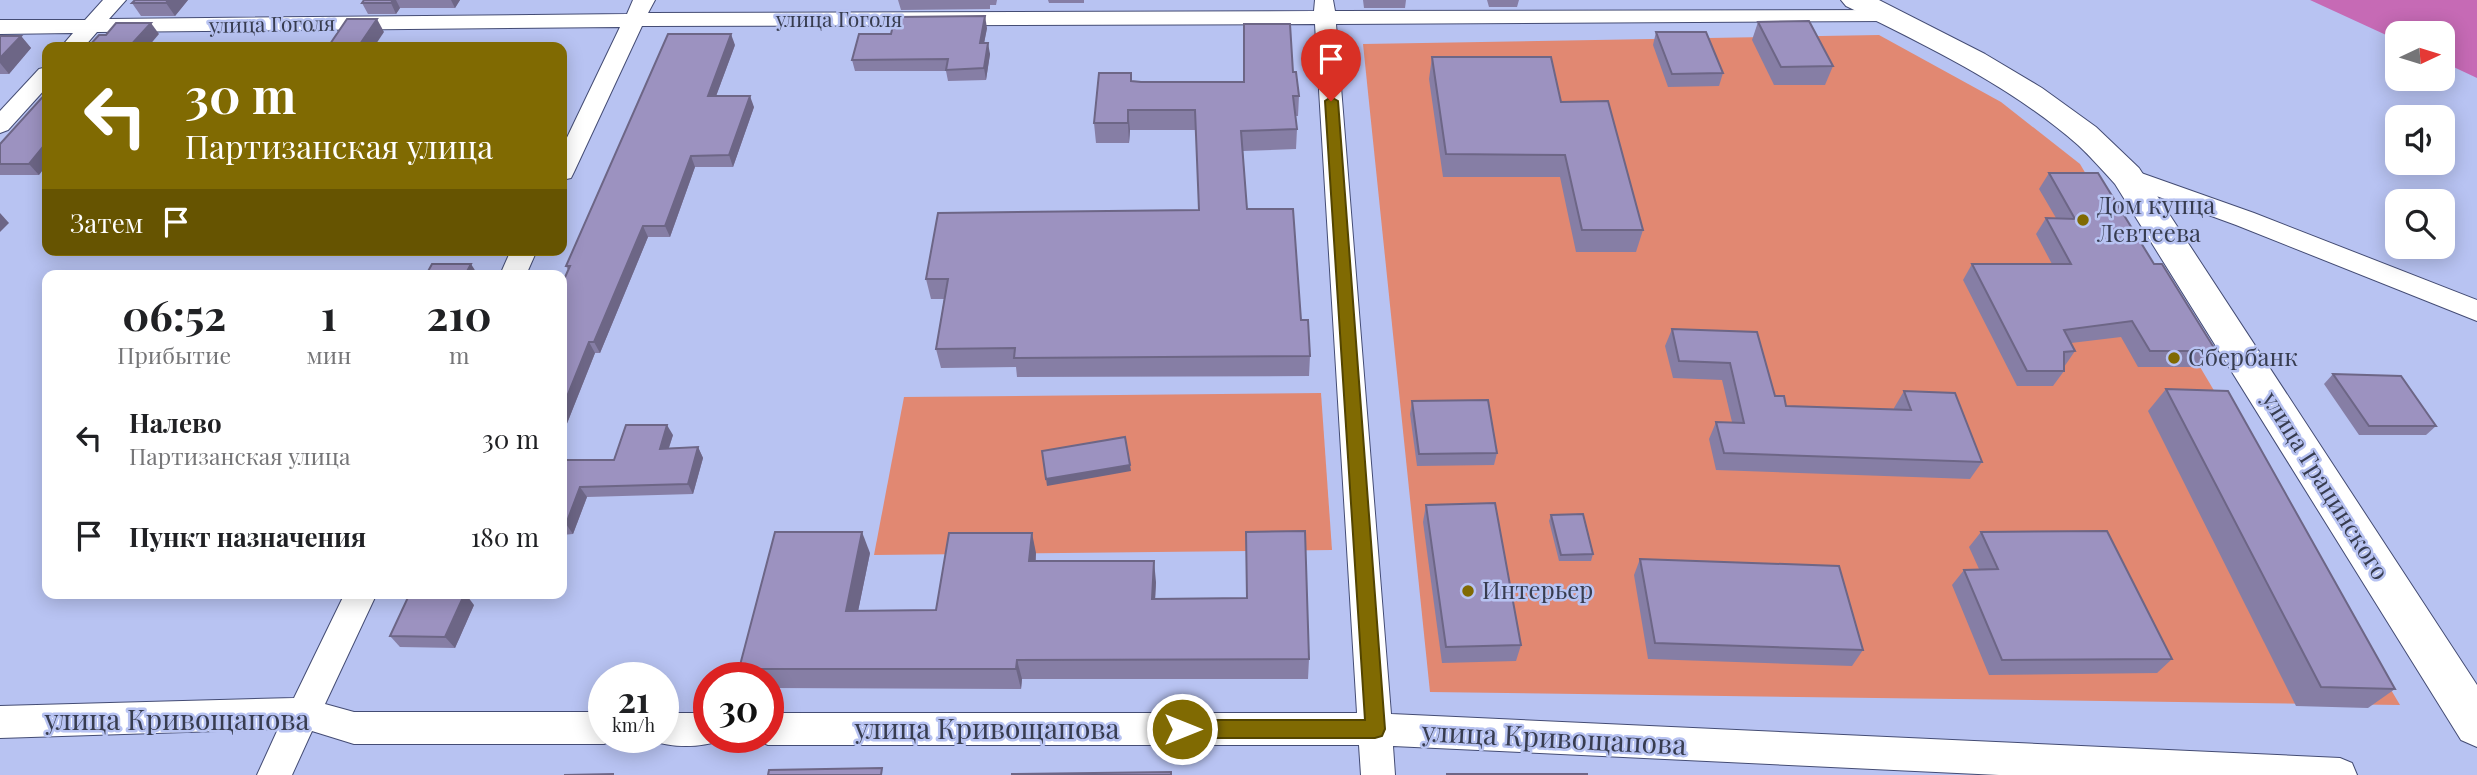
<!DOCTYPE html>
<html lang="ru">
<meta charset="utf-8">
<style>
body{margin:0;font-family:"Playfair Display",serif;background:#f2f2f2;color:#202124;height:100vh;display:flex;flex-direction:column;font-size:26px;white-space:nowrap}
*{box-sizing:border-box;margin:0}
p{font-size:23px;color:#757577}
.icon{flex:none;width:38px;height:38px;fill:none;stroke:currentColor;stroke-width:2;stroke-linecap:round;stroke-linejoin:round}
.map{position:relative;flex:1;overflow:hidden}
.details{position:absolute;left:42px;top:270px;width:525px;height:329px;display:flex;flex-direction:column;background:#fff;border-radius:14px;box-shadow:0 4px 18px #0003}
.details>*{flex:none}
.top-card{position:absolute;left:42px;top:42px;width:525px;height:214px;border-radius:14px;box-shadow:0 4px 18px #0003;background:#806a02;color:#fff;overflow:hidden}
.needle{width:46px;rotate:86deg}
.buttons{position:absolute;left:2385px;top:21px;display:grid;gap:14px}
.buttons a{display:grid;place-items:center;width:70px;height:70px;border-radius:14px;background:#fff;box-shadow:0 4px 18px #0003;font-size:35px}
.speed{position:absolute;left:588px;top:662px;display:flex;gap:14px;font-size:35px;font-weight:700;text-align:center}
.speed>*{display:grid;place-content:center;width:91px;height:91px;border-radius:50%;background:#fff;box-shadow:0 4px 18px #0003;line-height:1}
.speed small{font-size:18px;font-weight:400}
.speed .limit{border:10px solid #d22;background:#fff;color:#111}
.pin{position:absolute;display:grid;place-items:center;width:60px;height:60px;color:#fff;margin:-72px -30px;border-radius:50% 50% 50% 0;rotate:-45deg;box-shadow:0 0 7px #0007}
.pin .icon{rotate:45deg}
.me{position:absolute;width:77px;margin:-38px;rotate:90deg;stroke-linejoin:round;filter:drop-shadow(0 0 5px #0008)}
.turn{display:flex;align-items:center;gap:24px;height:147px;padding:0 28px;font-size:32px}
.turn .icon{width:91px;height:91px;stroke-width:2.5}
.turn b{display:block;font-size:49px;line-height:60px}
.then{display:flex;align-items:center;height:66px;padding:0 28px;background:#0003;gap:14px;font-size:26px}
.eta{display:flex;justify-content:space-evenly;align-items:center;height:119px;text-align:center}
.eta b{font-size:42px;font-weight:700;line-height:49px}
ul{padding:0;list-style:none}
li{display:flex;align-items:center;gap:21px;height:98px;padding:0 28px}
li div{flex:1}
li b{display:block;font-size:26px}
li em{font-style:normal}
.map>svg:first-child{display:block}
.green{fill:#e18872}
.water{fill:#c66ab5}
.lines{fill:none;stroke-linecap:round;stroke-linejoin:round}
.street-casing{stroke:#444c74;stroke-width:2}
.secondary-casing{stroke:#444c74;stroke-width:2}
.street{fill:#fff;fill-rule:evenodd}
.secondary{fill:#fff;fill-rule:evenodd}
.wall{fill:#867ea5}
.shaded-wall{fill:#6d6686}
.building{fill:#9c92c0;stroke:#6d6686;stroke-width:2}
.route{fill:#806a02;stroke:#534501;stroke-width:2}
.poi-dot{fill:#806a02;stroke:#b8c3f2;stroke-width:2.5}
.labels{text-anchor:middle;stroke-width:5;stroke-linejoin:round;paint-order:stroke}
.far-street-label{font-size:21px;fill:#373c4f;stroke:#b8c3f2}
.poi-label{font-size:24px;fill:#373c4f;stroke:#b8c3f2;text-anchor:start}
.street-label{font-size:24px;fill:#373c4f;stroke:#b8c3f2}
.near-street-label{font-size:28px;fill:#373c4f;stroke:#b8c3f2}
</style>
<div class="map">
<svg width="2477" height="775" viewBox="0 0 2477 775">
<rect width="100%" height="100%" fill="#b8c3f2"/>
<g class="green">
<polygon points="1879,35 2001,102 2080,164 2400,705 1430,692 1363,44"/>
<polygon points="1321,393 1332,550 874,555 904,397"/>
</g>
<polygon class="water" points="2310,0 2477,0 2477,78 2443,62 2443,33 2398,33 2397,40"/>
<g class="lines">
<g class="street-casing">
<g id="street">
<polygon points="103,0 126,0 109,19 627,14 633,0 655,0 648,13 1314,11 1315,0 1333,0 1335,11 1895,10 1898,15 1895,20 1887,21 1336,24 1391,714 2340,758 2352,763 2357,775 1999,775 1393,746 1395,775 1361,775 1359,745 768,745 756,740 754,737 768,737 768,713 1357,713 1315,24 642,26 574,172 571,178 562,180 562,148 620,27 97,32 84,47 61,47 73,33 0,34 0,20 85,20"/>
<polygon points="47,67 47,87 8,130 0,133 0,111 39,69"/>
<polygon points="2127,168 2254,213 2477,300 2477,321 2236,225 2118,182 2115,176 2118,170"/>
<polygon points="511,250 537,250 526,275 500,275"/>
<polygon points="345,593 377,593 325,704 354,712 604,712 604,737 617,737 616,739 604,744 354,744 312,731 292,775 257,775 278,729 0,738 0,706 294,698"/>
<path d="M 663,713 L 709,713 L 709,737 L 723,737 L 721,740 C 701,748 671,748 651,740 L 649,737 L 663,737 Z"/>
</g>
</g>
<g class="secondary-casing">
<path id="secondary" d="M 1841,0 L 1879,0 L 1985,54 L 2042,88 L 2096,127 L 2139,168 L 2477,685 L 2477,747 L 2461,740 L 2115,184 C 2103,171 2091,157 2078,145 C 2011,86 1925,45 1846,6 Z"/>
</g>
<use href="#street" class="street"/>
<use href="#secondary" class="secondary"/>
</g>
<g class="wall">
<polygon points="135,0 188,0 175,16 141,16 132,3"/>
<polygon points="364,0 460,0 455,8 400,8 396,14 368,14 362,3"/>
<polygon points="898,0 997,0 996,5 990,5 990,9 901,10"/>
<polygon points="1048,0 1084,0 1084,3 1049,3"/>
<polygon points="1363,0 1406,0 1405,8 1364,8"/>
<polygon points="1487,0 1519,0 1517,7 1489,7"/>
<polygon points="1758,22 1833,66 1825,85 1774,85 1752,40"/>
<polygon points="987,28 984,43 990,54 986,80 948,81 946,71 855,71 852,60 891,34"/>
<polygon points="1656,32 1723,73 1719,86 1668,87 1653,45"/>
<polygon points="0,36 21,36 31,48 9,74 0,74"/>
<polygon points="735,45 716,96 754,107 733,167 695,167 670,237 648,237 600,353 595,353 562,436 562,284 568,270 566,266"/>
<polygon points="1432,57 1561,102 1643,230 1636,252 1576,252 1560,177 1443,177 1429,79"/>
<polygon points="1293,72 1299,96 1298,116 1295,116 1297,129 1296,149 1243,151 1247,209 1301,320 1310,356 1309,376 1017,377 1016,367 941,368 936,349 944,299 931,299 926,279 1199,210 1196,130 1130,130 1129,143 1096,143 1094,123 1131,73 1132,81 1141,82 1244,82"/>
<polygon points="47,92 39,175 0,175 0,144"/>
<polygon points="2049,173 2154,264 2216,351 2203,367 2138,367 2121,337 2071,343 2075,351 2064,367 2064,371 2053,386 2017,386 1963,280 1972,264 2052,264 2036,234 2046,218 2056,218 2039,189"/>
<polygon points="428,250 469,250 467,253 430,253"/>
<polygon points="1672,329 1757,332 1775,396 1786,406 1894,409 1894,408 1904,391 1982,462 1970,479 1716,470 1709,439 1716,422 1732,422 1722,380 1673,378 1665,346"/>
<polygon points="2333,374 2436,426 2426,435 2359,435 2324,384"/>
<polygon points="2166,389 2395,689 2368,708 2296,706 2148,411"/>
<polygon points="1412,401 1497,453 1494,465 1417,466 1410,414"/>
<polygon points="673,435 669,448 698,447 703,458 693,494 587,497 573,534 562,535 562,460 614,460"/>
<polygon points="1426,505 1521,645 1516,661 1442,663 1423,522"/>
<polygon points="1551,515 1593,554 1591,561 1559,561 1549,521"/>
<polygon points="1981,532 2172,659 2157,673 1989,675 1952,585 1964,570 1979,569 1969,547"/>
<polygon points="870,553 858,611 936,610 1036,553 1036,561 1156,582 1155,599 1309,659 1308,679 1022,679 1021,689 768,688 768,677 744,677 739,669"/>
<polygon points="1640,559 1863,650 1852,666 1648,659 1634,575"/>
<polygon points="474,605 455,648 400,647 390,636"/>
</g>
<g class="shaded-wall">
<polygon points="168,0 188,0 175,16 166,3"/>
<polygon points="393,0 396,0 400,8 396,14 391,3"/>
<polygon points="451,0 460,0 455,8"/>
<polygon points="985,16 987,28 982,54 980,43"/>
<polygon points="377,19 384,32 374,47 358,47"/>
<polygon points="151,23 159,34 148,47 129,47"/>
<polygon points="731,34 735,45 712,107 708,96"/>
<polygon points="21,36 31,48 9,74 0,63 0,58"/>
<polygon points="988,43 990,54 986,80 984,68"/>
<polygon points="750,96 754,107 733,167 729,155"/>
<polygon points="1128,110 1130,130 1129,143 1128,123"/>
<polygon points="47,142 47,165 39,175 29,164"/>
<polygon points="691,156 695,167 670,237 665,226"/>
<polygon points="0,213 9,223 0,232"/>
<polygon points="643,226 648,237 600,353 594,342"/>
<polygon points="471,264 478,275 465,275"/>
<polygon points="589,342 595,353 562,436 562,409"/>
<polygon points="667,425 673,435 665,459 660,449"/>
<polygon points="698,447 703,458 693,494 688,484"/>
<polygon points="1130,465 1131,471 1047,486 1046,479"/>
<polygon points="580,487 587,497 573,534 566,524"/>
<polygon points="862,532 870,553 854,631 846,611"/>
<polygon points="1032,533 1036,553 1033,582 1029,561"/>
<polygon points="1154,561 1156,582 1154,619 1152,599"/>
<polygon points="465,593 474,605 455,648 445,637"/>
<polygon points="1017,660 1022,679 1021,689 1016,669"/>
</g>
<g class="building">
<polygon points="135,0 168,0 166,3 132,3"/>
<polygon points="364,0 393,0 391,3 362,3"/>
<polygon points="985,16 980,43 988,43 984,68 946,70 948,59 852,60 859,34 891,34 895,17"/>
<polygon points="347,19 377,19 358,47 328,47"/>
<polygon points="1809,21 1833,66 1781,67 1758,22"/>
<polygon points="116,23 151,23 129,47 88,47 99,35 106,35"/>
<polygon points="1244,24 1290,24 1293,72 1296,72 1299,96 1293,96 1297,129 1241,131 1247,209 1293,209 1301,320 1308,320 1310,356 1014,358 1015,348 936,349 948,279 926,279 938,213 1199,210 1195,110 1128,110 1128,123 1094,123 1099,73 1131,73 1131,81 1141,82 1244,82"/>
<polygon points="1656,32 1706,32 1723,73 1672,74"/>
<polygon points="668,34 731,34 708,96 750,96 729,155 691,156 665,226 643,226 594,342 589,342 562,409 562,284 570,266 566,266"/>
<polygon points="0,36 21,36 0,58"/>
<polygon points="1432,57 1551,57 1561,102 1608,101 1643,230 1582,230 1565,155 1446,154"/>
<polygon points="47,92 47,142 29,164 0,164 0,144"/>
<polygon points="2049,173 2098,173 2154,264 2162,264 2216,351 2150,351 2132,321 2064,330 2075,351 2064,352 2064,371 2027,371 1972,264 2071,264 2046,218 2075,219"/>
<polygon points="432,264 471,264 465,275 426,275"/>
<polygon points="1672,329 1757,332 1775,396 1784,396 1786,406 1911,410 1904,391 1955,393 1982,462 1724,453 1716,422 1744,423 1730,363 1679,361"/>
<polygon points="2333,374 2401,376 2436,426 2369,426"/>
<polygon points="2166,389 2228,391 2395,689 2321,687"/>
<polygon points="1488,400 1497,453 1419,454 1412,401"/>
<polygon points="626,425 667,425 660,449 698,447 688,484 580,487 566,524 562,524 562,460 614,460"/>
<polygon points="1125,437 1130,465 1046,479 1042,451"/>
<polygon points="1495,503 1521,645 1446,647 1426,505"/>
<polygon points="1583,514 1593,554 1561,555 1551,515"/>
<polygon points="1305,531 1309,659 1017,660 1016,669 739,669 775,532 862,532 846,611 936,610 949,533 1032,533 1029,561 1154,561 1152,599 1247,598 1246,532"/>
<polygon points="2107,531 2172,659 2002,660 1964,570 1998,569 1981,532"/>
<polygon points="1640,559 1839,566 1863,650 1655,643"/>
<polygon points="410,593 465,593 445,637 390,636"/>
<polygon points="882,768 881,775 768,775 769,770"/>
<polygon points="1171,772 1171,775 1012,775 1012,774"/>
<polygon points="613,774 613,775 564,775"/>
<rect x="1447" y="774" width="140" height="1"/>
</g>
<polygon class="route" points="1331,97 1338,101 1385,729 1382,736 1375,738 1182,738 1175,736 1172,729 1175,723 1182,720 1365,720 1325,101"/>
<g class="poi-dot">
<circle cx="2083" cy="220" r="7"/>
<circle cx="2174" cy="358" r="7"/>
<circle cx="1468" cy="591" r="7"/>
</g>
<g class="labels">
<g class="far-street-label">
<text x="839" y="27">улица Гоголя</text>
<text transform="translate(272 25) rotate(-1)" y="7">улица Гоголя</text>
</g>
<g class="poi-label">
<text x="2097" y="214">Дом купца<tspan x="2097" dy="28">Левтеева</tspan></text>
<text x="2188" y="366">Сбербанк</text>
<text x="1482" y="599">Интерьер</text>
</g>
<g class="street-label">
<text transform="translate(2325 486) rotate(58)" y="8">улица Грацинского</text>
</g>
<g class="near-street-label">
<text x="177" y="730">улица Кривощапова</text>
<text x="987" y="739">улица Кривощапова</text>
<text transform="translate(1554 738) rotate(3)" y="10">улица Кривощапова</text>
</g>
</g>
</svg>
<div class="buttons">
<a><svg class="needle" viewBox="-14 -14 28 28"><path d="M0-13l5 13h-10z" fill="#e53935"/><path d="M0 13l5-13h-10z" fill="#757577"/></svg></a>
<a><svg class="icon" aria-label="sound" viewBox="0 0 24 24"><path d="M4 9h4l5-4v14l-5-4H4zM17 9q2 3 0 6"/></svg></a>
<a><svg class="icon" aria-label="search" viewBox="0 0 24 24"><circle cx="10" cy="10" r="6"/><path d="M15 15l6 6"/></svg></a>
</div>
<div class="speed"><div>21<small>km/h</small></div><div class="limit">30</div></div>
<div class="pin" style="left:1331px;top:101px;background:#d93025"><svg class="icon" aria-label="arrive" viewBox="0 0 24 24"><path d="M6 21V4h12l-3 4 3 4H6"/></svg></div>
<svg class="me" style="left:1182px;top:729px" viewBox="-20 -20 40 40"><circle r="17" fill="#806a02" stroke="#fff" stroke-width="3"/><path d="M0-11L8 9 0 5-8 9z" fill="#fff"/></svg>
<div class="top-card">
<div class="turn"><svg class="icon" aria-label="left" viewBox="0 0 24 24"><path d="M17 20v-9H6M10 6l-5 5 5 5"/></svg><div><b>30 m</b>Партизанская улица</div></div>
<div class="then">Затем<svg class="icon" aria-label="arrive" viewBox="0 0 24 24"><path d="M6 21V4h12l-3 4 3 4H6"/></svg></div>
</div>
<section class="details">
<div class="eta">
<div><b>06:52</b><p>Прибытие</p></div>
<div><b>1</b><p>мин</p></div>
<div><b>210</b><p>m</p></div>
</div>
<ul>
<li><svg class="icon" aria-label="left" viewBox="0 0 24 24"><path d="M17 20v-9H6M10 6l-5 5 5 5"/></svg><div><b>Налево</b><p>Партизанская улица</p></div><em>30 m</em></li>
<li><svg class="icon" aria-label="arrive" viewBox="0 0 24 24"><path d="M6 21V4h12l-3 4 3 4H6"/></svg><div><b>Пункт назначения</b></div><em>180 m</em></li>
</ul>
</section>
</div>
